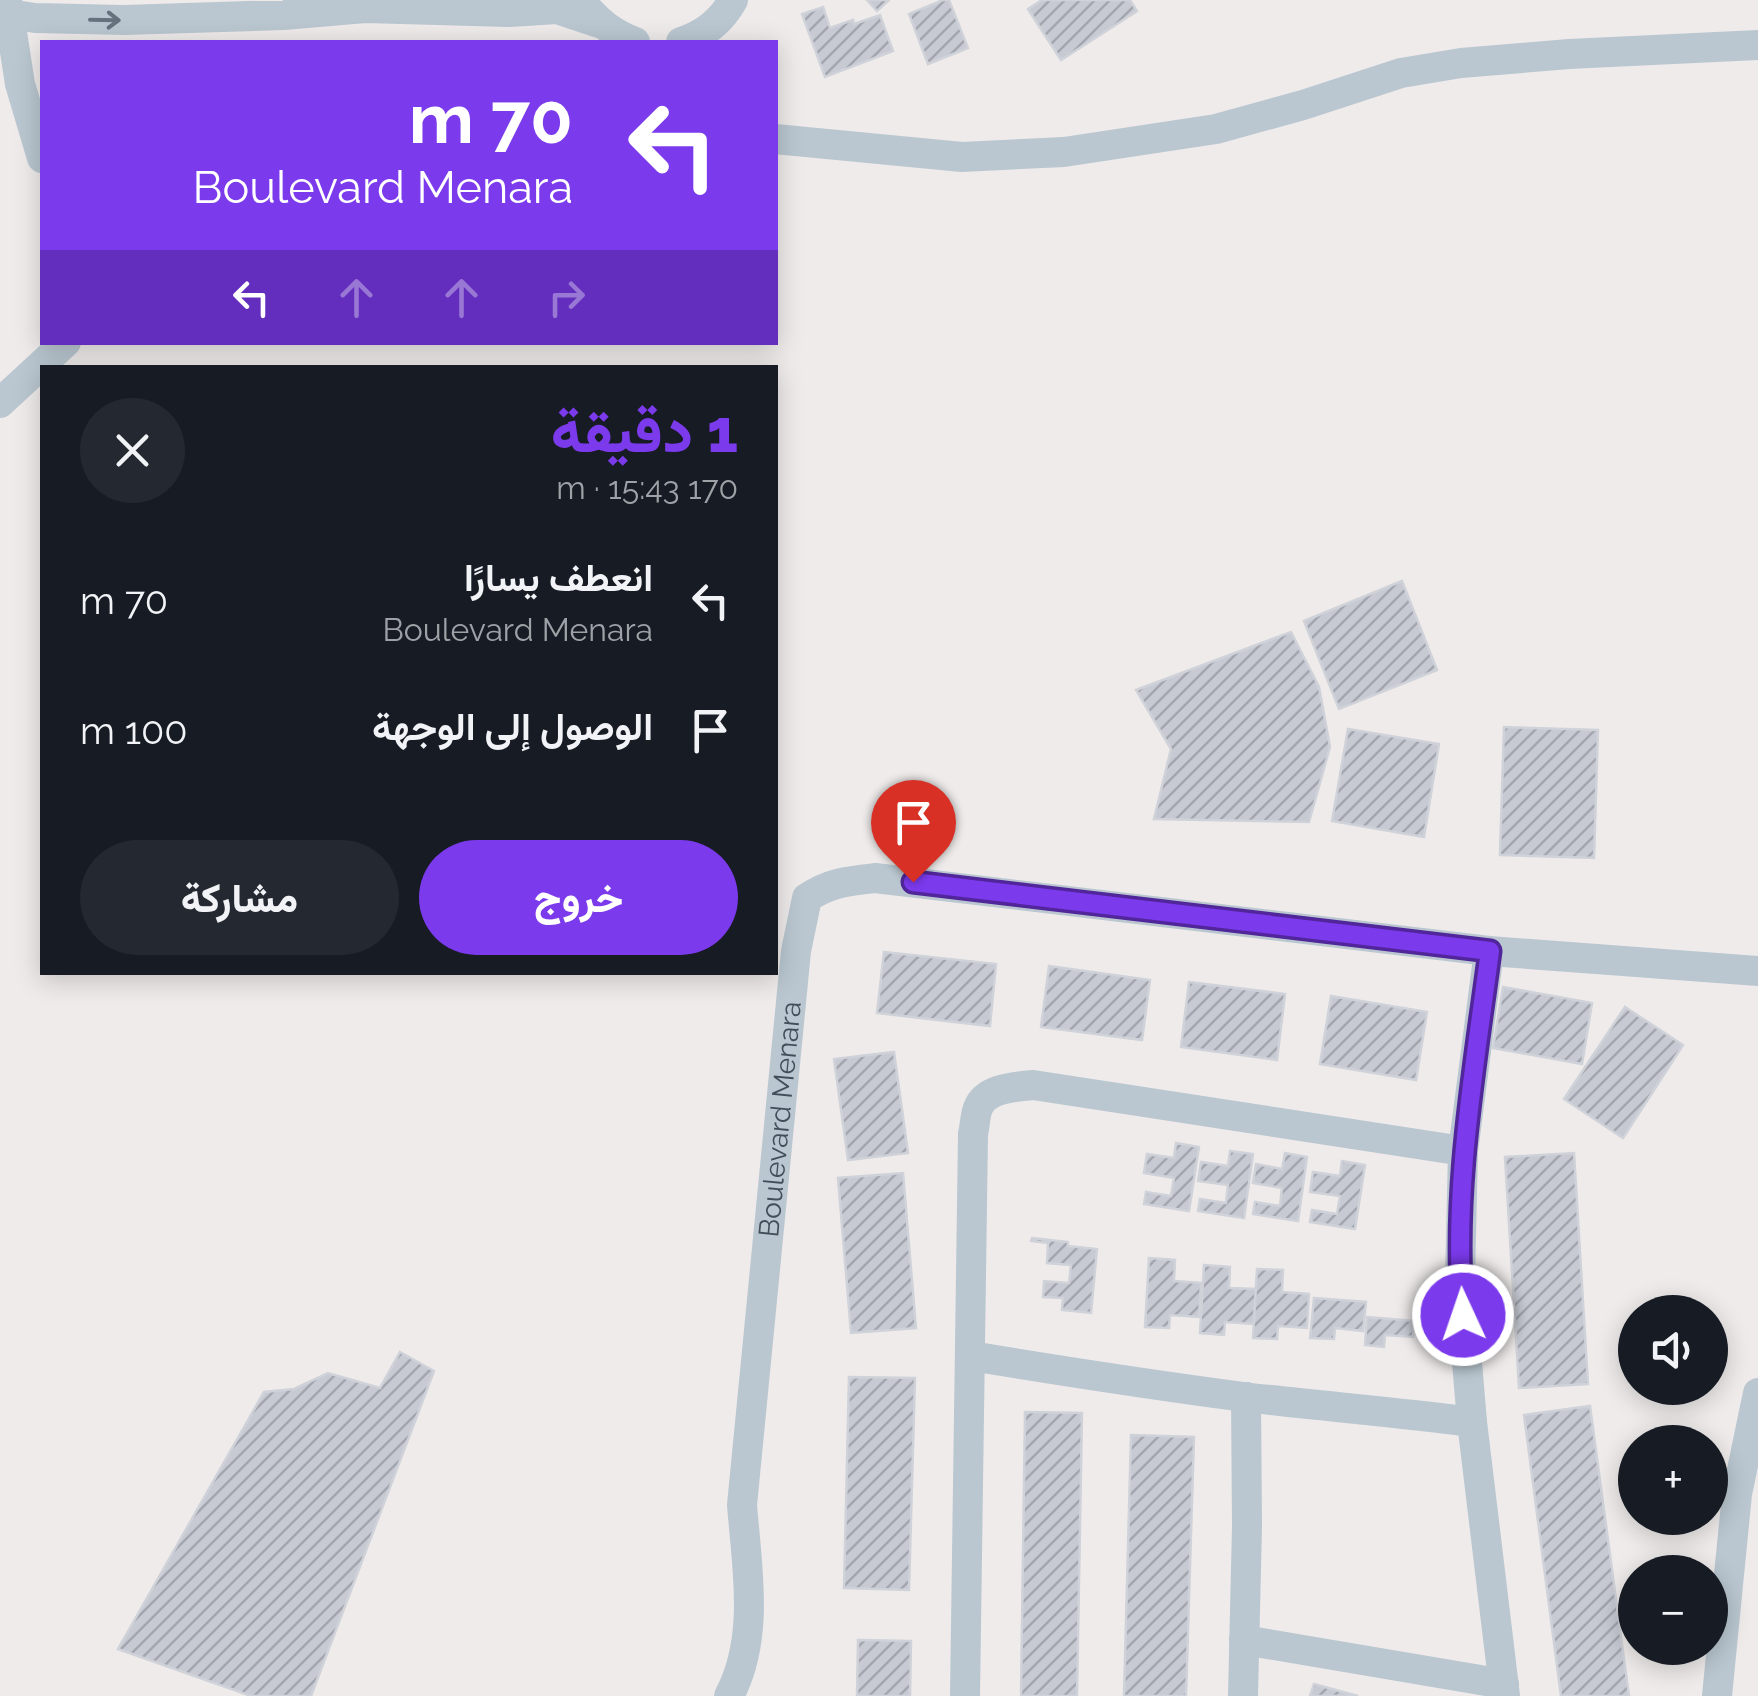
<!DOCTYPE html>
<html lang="ar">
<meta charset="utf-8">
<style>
body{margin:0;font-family:Raleway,Vazirmatn,sans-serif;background:#242831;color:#f1f3f6;direction:rtl;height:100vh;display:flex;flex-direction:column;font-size:38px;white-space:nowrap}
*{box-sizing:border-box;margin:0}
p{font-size:32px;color:#9ea1a6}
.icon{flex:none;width:55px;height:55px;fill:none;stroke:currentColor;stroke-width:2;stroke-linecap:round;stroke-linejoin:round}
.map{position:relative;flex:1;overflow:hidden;direction:ltr}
.side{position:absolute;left:40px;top:365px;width:738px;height:610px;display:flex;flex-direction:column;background:#171b24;border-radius:0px;box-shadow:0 5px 25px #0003;direction:rtl}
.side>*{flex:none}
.guide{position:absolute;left:40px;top:40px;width:738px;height:305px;border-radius:0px;box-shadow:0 5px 25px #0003;direction:rtl;background:#7c3aed;color:#fff;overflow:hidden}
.tools{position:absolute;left:1618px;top:1295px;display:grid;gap:20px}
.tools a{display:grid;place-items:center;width:110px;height:110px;border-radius:50%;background:#171b24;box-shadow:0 5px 25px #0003;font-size:50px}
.pin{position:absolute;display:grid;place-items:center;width:85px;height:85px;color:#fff;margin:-102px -42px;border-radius:50% 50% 50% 0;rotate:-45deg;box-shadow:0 0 10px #0007}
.pin .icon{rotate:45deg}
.me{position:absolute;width:110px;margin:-55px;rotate:357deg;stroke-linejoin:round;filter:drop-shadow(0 0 8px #0008)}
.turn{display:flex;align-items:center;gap:35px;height:210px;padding:0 40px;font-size:45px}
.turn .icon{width:130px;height:130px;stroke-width:2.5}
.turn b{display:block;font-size:70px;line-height:85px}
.lanes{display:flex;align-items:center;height:95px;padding:0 40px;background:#0003;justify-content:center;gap:50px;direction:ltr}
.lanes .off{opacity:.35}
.round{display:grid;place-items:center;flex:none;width:105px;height:105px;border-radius:52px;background:#242831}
.overview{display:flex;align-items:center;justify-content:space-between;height:170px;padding:0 40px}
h1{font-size:60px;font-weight:800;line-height:75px;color:#7c3aed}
.button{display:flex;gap:20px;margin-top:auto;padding:20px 40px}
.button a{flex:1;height:115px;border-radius:60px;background:#7c3aed;color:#fff;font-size:40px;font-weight:800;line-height:115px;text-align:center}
.button a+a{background:#242831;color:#f1f3f6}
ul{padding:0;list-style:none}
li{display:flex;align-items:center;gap:30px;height:130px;padding:0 40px}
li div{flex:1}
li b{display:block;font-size:38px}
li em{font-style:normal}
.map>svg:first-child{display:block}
.building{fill:url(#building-hatch);stroke:#cfd2d8;stroke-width:2.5}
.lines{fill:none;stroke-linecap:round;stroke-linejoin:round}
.minor{stroke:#bac7d0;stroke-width:30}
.oneway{stroke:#66737e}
.route-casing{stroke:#51269a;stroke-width:25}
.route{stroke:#7c3aed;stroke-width:18}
.labels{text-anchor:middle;stroke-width:8;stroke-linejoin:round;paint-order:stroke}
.street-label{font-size:28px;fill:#424f5b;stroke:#fff}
</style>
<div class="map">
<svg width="1758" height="1696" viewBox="0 0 1758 1696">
<defs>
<pattern id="building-hatch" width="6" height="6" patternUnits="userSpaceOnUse" patternTransform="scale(2.5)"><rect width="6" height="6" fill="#c7cad3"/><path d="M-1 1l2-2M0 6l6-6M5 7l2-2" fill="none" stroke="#a3a6ae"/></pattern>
</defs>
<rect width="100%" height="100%" fill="#efebeb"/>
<g class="building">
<polygon points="867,0 889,0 877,11"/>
<polygon points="943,0 949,0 968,48 928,64 909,14"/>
<polygon points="1042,0 1130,0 1137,11 1061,60 1028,9"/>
<polygon points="823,7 830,28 853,20 854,24 880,15 893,51 825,77 802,14"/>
<polygon points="1402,581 1437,670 1339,709 1304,621"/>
<polygon points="1291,632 1319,687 1330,747 1309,822 1154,819 1171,749 1136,690"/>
<polygon points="1504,727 1598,730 1594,858 1500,855"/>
<polygon points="1348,729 1439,744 1424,837 1332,821"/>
<polygon points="884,952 996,964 990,1026 877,1013"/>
<polygon points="1049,966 1150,980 1142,1040 1041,1027"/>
<polygon points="1189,982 1285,994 1277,1060 1181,1047"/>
<polygon points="1503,987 1592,1003 1582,1064 1493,1048"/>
<polygon points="1331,996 1427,1012 1416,1080 1320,1064"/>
<polygon points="1625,1007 1683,1045 1623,1138 1564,1099"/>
<polygon points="894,1052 908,1153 848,1160 834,1059"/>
<polygon points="1176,1143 1199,1147 1189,1211 1144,1204 1146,1192 1171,1196 1174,1178 1144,1173 1147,1154 1174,1158"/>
<polygon points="1230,1151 1253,1154 1244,1218 1198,1211 1200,1199 1226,1203 1228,1185 1198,1181 1201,1162 1228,1166"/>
<polygon points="1285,1153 1307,1157 1298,1221 1253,1214 1255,1202 1280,1206 1282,1188 1253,1183 1256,1164 1282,1169"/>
<polygon points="1574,1153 1588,1384 1519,1388 1505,1157"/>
<polygon points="1342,1161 1365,1165 1355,1229 1310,1222 1312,1210 1337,1214 1340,1196 1310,1192 1313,1172 1340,1176"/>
<polygon points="903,1173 916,1328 851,1333 838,1178"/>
<polygon points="1032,1238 1068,1242 1068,1246 1097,1249 1091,1313 1062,1310 1063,1298 1043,1297 1044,1281 1069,1283 1071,1265 1047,1263 1048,1243 1031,1241"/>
<polygon points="1149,1258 1175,1260 1174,1281 1201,1283 1199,1317 1170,1315 1169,1328 1145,1327"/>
<polygon points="1204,1265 1230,1267 1229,1288 1256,1289 1254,1324 1225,1322 1224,1335 1200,1333"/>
<polygon points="1257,1269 1283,1270 1282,1292 1309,1294 1307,1328 1278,1326 1277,1339 1253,1338"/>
<polygon points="1314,1298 1366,1302 1363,1331 1335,1328 1334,1339 1310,1338"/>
<polygon points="1367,1317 1414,1321 1413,1337 1385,1335 1384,1347 1365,1345"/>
<polygon points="400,1352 434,1371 311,1696 251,1696 118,1649 264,1392 294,1389 328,1373 380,1388"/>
<polygon points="849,1377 915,1378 909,1590 844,1588"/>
<polygon points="1590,1406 1629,1696 1561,1696 1524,1415"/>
<polygon points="1025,1412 1082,1413 1077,1696 1021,1696"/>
<polygon points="1131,1435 1194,1437 1186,1696 1124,1696"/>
<polygon points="858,1640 911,1641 910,1696 857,1696"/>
<polygon points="1314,1684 1358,1696 1310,1696"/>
</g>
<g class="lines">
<g class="minor">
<polyline points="7,0 20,84 42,158"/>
<path d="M 586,7 C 601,24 614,34 635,42"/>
<polyline points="0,13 35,18 124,20 284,15 365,8 509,12 557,9 599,23"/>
<path d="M 681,42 C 703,35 721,22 733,0"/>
<polyline points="775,139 962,157 1064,152 1216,129 1303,105 1401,73 1461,63 1569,54 1758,45"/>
<polyline points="0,403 66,342"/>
<polyline points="1489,951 1463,1151 1460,1279 1472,1422 1505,1696"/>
<path d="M 971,1356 C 1062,1371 1153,1385 1244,1397 C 1320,1406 1396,1412 1472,1422"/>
<polyline points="1244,1640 1504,1684"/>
<path id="s1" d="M 729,1696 C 760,1638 747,1568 742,1505 L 796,951 L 807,898 C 829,883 848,881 875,878 L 1489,951 L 1758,971"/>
<path d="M 965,1696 L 973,1134 C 975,1126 975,1115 978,1108 C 986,1088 1014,1087 1033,1085 L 1463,1151"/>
<polyline points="1243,1696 1247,1526 1246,1397"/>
<polyline points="1717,1696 1737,1494 1758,1393"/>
</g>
</g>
<defs><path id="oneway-shaft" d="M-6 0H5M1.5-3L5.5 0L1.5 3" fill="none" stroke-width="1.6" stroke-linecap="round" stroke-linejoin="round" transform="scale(2.5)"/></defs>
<use class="oneway" href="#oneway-shaft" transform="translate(105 20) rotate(1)"/>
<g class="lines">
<g class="route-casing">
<path id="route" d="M 913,882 L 1490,951 C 1474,1072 1452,1193 1463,1315"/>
</g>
<use href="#route" class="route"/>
</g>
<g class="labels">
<g class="street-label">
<text dy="10" stroke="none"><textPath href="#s1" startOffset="582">Boulevard Menara</textPath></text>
</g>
</g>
</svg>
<div class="tools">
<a><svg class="icon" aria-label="sound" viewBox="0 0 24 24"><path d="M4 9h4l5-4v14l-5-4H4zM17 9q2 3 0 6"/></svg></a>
<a>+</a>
<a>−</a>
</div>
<div class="pin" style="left:913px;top:882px;background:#d93025"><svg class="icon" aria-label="arrive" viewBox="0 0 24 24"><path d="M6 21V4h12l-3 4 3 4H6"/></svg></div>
<svg class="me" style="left:1463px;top:1315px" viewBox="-20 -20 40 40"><circle r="17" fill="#7c3aed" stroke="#fff" stroke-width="3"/><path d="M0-11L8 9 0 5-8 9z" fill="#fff"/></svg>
<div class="guide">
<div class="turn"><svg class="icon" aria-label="left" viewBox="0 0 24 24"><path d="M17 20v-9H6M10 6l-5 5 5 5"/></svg><div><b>70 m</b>Boulevard Menara</div></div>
<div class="lanes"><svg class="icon" aria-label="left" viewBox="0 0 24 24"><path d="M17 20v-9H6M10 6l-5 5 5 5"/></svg><svg class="icon off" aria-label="ahead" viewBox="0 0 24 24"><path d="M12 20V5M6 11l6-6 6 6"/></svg><svg class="icon off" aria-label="ahead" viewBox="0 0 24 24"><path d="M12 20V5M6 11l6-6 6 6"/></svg><svg class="icon off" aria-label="right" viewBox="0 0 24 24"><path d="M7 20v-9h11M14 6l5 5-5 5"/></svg></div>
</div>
<section class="side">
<div class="overview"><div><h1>1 دقيقة</h1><p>170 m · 15:43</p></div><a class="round"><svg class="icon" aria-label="close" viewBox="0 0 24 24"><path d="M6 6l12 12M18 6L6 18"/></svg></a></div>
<ul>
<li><svg class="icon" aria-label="left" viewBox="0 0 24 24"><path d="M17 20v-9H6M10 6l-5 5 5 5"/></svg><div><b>انعطف يسارًا</b><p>Boulevard Menara</p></div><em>70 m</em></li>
<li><svg class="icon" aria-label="arrive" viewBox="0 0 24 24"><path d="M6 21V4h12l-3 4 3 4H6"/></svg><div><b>الوصول إلى الوجهة</b></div><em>100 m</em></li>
</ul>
<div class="button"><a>خروج</a><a>مشاركة</a></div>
</section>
</div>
